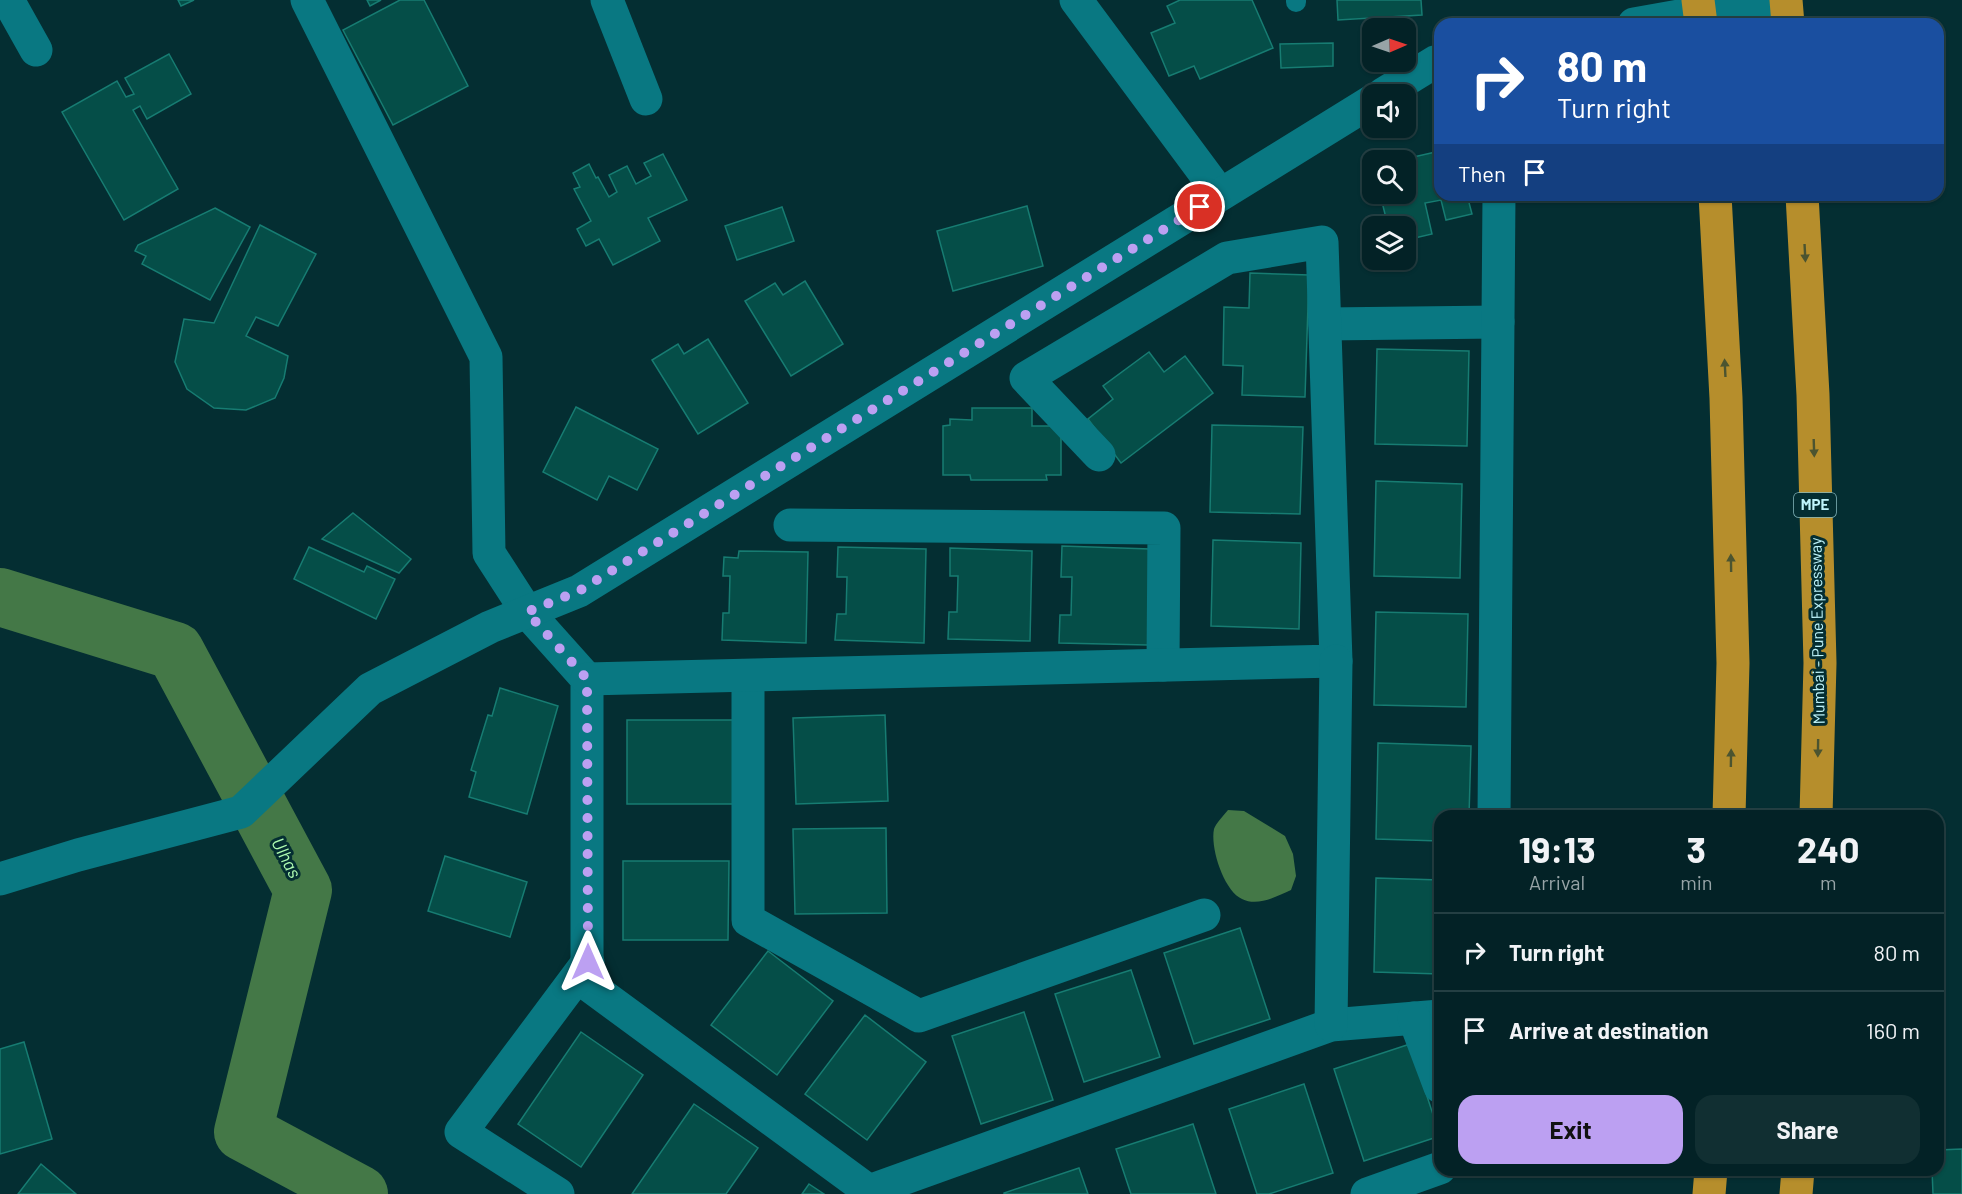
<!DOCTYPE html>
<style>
body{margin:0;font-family:Barlow,sans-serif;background:#112f32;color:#f1f3f6;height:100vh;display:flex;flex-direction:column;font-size:22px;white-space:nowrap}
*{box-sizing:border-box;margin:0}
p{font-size:20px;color:#97a4a7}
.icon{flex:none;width:33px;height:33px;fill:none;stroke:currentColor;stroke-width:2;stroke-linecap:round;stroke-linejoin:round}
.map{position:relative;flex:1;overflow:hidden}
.sheet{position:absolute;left:1434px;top:810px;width:510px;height:366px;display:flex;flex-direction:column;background:#032226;border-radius:18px;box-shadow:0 2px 4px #0004,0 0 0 2px #243f43}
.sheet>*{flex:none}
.top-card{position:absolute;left:1434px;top:18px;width:510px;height:183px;border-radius:18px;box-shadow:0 2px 4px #0004,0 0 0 2px #243f43;background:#1a4fa0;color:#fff;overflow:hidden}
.needle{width:39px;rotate:88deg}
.controls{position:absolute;left:1362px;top:18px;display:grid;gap:12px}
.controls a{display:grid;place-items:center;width:54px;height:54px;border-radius:12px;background:#032226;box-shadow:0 2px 4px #0004,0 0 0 2px #243f43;font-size:30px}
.pin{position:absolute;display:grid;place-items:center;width:51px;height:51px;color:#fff;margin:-26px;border:3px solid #fff;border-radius:50%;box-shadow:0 2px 6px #0007}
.me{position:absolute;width:66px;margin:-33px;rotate:0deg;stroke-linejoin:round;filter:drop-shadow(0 0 4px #0008)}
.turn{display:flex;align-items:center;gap:21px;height:126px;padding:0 24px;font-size:27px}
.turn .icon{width:78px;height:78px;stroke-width:2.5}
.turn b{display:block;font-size:42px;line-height:51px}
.then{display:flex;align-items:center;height:57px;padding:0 24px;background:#0003;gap:12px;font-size:22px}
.eta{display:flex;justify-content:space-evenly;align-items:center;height:102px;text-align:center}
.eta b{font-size:36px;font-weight:700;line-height:42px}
.button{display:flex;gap:12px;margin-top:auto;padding:12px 24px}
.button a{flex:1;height:69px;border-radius:18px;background:#bca0f2;color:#111;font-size:24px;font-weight:700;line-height:69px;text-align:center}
.button a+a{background:#112f32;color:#f1f3f6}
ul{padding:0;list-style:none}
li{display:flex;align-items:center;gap:18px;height:78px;padding:0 24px;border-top:2px solid #243f43}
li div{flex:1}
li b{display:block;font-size:22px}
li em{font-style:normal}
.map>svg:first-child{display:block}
.water{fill:#447847}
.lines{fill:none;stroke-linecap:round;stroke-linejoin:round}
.river{stroke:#447847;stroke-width:58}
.building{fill:#054e48;stroke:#177c72;stroke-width:1.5}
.service{stroke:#097882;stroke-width:20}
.minor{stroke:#097882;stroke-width:33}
.tertiary{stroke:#097882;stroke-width:33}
.motorway{stroke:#b68e2c;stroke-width:33}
.oneway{fill:#4b5430}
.route{stroke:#bca0f2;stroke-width:10;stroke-dasharray:0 18}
.labels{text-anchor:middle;stroke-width:6;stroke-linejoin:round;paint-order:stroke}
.shield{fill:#042e32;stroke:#87b9bf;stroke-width:1.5}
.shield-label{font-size:15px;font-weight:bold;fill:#bff4fb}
.street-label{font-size:16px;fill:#bff4fb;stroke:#042e32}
.water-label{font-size:18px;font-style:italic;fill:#affbb1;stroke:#042e32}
</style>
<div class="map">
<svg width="1962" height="1194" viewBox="0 0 1962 1194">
<rect width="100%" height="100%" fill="#042e32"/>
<path class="water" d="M 1228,810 L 1244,811 L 1285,836 L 1293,854 L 1296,876 L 1291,890 C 1277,896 1258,907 1242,899 C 1224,891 1210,848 1214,829 C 1216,823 1224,815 1228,810 Z"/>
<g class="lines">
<polyline class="river" points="0,597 175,651 303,890 243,1132 359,1194"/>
</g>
<g class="building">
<polygon points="178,0 194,0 181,6"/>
<polygon points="367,0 381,0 370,6"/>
<polygon points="400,0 424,0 468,86 393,125 343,30"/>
<polygon points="1180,0 1252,0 1273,48 1200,79 1194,66 1169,76 1151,33 1175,23 1167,6"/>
<polygon points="1337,0 1421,0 1422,15 1338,20"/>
<polygon points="1333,43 1333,66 1281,68 1280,44"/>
<polygon points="169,54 191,94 147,119 140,106 133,110 178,189 124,220 62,112 117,81 126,97 134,94 125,78"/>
<polygon points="1440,151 1440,195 1467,195 1472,214 1446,220 1441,200 1425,203 1432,234 1406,240 1406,226 1388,226 1380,194 1406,194 1406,166 1411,165 1409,158"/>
<polygon points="663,154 687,200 648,218 660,241 613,265 599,239 586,246 577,229 591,221 574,189 580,187 573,173 589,164 596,178 598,177 609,197 617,192 609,175 627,166 636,184 651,176 644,163"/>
<polygon points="1027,206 1043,266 953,291 937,231"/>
<polygon points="782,207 794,241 737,260 725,226"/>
<polygon points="215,208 250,227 210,300 142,264 146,256 135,251 138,245"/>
<polygon points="260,225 316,254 278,326 256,317 246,336 288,356 284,378 275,398 246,410 214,408 187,389 175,362 184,319 214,323"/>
<polygon points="1250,273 1309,275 1305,397 1242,395 1243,366 1223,365 1224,307 1249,308"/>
<polygon points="805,281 843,344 791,376 745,301 775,283 783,295"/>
<polygon points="708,339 748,403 698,434 652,360 678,344 684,354"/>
<polygon points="1377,349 1469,351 1467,446 1375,444"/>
<polygon points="1149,352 1164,372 1185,356 1213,393 1121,463 1088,419 1113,399 1103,386"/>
<polygon points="576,407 658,449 637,490 609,476 597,500 543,472"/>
<polygon points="972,408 1032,408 1032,426 1061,426 1061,475 1046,475 1047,480 971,480 970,475 943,475 943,426 950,425 950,419 972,420"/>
<polygon points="1212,425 1303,427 1300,514 1210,512"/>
<polygon points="1376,481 1462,484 1460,578 1374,576"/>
<polygon points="353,513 411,559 399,573 322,539"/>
<polygon points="1213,540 1301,543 1299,629 1211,626"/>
<polygon points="1062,546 1150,549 1148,645 1059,643 1060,615 1071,615 1072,577 1061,577"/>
<polygon points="309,547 364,572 367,566 395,579 376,619 294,579"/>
<polygon points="838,547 926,549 924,643 835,640 837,614 846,614 847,577 837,577"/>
<polygon points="950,548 1032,551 1030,641 948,639 949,612 957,612 958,576 950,576"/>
<polygon points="739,551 808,552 806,643 722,640 723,613 729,613 730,576 723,576 724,557 738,558"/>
<polygon points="1376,612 1468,614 1466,707 1374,705"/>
<polygon points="500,688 558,706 527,814 469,797 476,772 471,770 488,715 492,716"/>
<polygon points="885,715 888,801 796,804 793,718"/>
<rect x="627" y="720" width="108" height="84"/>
<polygon points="1378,743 1471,746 1469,816 1440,816 1440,841 1376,839"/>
<polygon points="886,828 887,913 795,914 793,829"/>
<polygon points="445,856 527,882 510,937 428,911"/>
<polygon points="623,861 729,861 728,940 623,940"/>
<polygon points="1376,878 1440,880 1440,974 1374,972"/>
<polygon points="1240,928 1270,1019 1194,1044 1164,953"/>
<polygon points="768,951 833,1001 777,1075 711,1025"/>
<polygon points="1131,970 1160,1057 1084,1082 1055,994"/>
<polygon points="1024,1012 1053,1100 981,1124 952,1036"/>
<polygon points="865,1015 926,1062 867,1140 805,1094"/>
<polygon points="581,1032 643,1075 581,1167 518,1124"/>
<polygon points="24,1042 52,1139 0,1154 0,1049"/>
<polygon points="1410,1044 1440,1136 1364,1161 1334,1069"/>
<polygon points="1304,1084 1333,1173 1269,1194 1257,1194 1229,1109"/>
<polygon points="694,1104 758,1148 726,1194 632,1194"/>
<polygon points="1193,1124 1216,1194 1131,1194 1116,1149"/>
<polygon points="1962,1149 1962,1194 1933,1194 1932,1170 1938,1170 1938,1150"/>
<polygon points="41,1164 76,1194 18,1194"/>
<polygon points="1079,1168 1088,1194 1004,1194 1004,1193"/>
<polygon points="809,1184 824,1194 802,1194"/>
</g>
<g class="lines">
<polyline class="service" points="1296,0 1296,2"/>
<g class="minor">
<polyline points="8,0 36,50"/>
<polyline points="307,0 486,357 489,553 527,612 587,679 587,984 869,1191 1331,1025 1440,1016"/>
<polyline points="607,0 646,99"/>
<polyline points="1076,0 1220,194"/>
<polyline points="1325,324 1498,322"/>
<polyline points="790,525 1164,528 1163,665"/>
<polyline points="748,676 748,920 919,1016 1204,915"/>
<polyline points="587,679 1336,661 1322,242 1227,258 1026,378 1099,455"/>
<polyline points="1494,816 1499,195"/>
<polyline points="1414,1018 1440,1087"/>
<polyline points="1331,1025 1336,661"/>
<polyline points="558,1194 461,1132 588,962"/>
<polyline points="1367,1194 1440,1168"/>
</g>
<g class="tertiary">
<polyline points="1634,24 1769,0"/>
<polyline points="1383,94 1435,62 1440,61"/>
<polyline points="0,879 78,855 241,812 370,689 490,627 579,591 1372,101"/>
</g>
<g class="motorway">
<polyline points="1698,0 1701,24"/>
<polyline points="1786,0 1788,24"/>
<polyline points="1715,195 1726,398 1733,663 1729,816"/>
<polyline points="1802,195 1813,395 1820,663 1816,816"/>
<polyline points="1709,1194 1711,1170"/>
<polyline points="1796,1194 1798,1170"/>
</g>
</g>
<defs><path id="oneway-solid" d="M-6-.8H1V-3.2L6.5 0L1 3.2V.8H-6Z" transform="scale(1.5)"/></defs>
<g class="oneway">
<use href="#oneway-solid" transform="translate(1805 253) rotate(87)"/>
<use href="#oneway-solid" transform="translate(1725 368) rotate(-93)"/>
<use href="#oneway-solid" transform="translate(1814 448) rotate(88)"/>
<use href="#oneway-solid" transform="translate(1731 563) rotate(-91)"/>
<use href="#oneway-solid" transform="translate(1818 748) rotate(91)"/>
<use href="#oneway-solid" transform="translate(1731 758) rotate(-89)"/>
</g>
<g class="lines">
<polyline class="route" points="588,962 587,679 527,612 579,591 1200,207"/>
</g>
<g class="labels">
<rect class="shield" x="1794" y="493" width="42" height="24" rx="4.5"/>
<g class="shield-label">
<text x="1815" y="510">MPE</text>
</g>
<g class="street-label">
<text transform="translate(1817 631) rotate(-91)" y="6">Mumbai - Pune Expressway</text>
</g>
<g class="water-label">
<text transform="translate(286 858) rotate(62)" y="6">Ulhas</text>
</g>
</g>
</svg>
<div class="controls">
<a><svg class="needle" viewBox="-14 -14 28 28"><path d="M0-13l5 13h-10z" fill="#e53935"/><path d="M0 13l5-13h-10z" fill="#97a4a7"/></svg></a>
<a><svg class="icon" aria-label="sound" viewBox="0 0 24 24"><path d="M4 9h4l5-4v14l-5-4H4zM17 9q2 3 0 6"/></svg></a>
<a><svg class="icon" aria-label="search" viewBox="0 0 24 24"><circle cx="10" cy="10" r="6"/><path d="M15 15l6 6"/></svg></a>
<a><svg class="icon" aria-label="layers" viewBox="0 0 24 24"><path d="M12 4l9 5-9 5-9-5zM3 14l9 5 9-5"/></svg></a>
</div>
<div class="pin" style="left:1200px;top:207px;background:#d93025"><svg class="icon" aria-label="arrive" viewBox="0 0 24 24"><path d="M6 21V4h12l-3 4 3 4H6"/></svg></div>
<svg class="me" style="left:588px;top:962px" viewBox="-20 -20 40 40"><path d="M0-17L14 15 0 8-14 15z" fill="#bca0f2" stroke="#fff" stroke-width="4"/></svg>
<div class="top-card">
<div class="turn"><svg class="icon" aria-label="right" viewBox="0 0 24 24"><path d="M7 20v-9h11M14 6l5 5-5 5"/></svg><div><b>80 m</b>Turn right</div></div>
<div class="then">Then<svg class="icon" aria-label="arrive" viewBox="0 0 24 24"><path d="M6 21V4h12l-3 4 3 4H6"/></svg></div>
</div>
<section class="sheet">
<div class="eta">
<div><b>19:13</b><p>Arrival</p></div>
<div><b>3</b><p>min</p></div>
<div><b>240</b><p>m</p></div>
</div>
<ul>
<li><svg class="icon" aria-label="right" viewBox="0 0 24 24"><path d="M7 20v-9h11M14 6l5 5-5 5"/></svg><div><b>Turn right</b></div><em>80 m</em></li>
<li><svg class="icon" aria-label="arrive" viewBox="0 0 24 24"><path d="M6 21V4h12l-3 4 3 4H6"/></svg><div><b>Arrive at destination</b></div><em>160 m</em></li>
</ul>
<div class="button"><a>Exit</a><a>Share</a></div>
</section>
</div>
